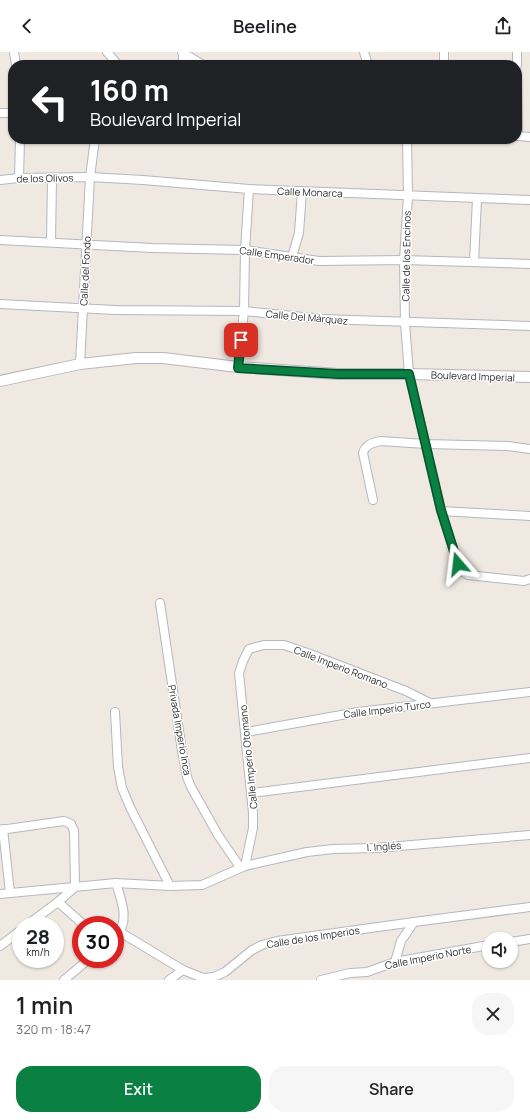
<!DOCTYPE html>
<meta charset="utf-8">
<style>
body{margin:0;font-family:Manrope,sans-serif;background:#f6f6f6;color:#202124;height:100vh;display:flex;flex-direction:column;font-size:15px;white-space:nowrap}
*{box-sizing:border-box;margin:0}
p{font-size:13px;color:#757577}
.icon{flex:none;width:22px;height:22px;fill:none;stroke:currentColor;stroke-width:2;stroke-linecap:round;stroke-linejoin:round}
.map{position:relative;height:928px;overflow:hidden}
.details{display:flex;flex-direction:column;background:#fff;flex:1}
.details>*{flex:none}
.banner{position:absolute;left:8px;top:8px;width:514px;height:84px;border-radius:16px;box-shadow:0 1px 3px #0004;background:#202124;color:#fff;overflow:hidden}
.controls{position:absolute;left:482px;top:880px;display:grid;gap:8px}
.controls a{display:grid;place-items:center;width:36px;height:36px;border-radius:50%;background:#fff;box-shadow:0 1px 3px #0004;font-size:20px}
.speed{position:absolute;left:12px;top:864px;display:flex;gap:8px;font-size:20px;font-weight:700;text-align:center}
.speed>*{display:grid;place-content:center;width:52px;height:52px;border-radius:50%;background:#fff;box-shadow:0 1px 3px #0004;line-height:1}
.speed small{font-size:10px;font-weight:400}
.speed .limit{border:6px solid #d22;background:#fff;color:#111}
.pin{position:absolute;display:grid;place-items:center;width:34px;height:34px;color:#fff;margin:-17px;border-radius:8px;box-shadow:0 2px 6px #0006}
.me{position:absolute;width:44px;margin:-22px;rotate:343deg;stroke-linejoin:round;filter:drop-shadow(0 0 3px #0008)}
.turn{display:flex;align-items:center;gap:14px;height:84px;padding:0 16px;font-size:18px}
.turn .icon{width:52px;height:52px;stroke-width:2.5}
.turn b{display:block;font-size:28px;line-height:34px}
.round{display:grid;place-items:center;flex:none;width:42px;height:42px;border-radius:16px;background:#f6f6f6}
.overview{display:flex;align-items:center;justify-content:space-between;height:68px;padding:0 16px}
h1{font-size:24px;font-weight:600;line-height:30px}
.primary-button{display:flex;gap:8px;margin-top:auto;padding:8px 16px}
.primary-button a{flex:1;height:46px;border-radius:16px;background:#0b8043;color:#fff;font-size:16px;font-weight:600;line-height:46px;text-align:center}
.primary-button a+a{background:#f6f6f6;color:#202124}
header{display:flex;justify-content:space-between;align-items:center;height:52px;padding:0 16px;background:#fff;font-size:18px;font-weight:600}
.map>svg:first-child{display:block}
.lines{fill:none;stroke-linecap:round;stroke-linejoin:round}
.minor-casing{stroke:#b4b7c1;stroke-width:10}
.tertiary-casing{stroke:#b4b7c1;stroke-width:12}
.minor{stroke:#fff;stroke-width:8}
.tertiary{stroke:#fff;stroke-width:10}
.route-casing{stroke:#07532c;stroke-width:10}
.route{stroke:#0b8043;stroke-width:7}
.labels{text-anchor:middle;stroke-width:3;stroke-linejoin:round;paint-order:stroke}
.street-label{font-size:10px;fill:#2e2e2e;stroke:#fff}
</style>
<header><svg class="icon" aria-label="back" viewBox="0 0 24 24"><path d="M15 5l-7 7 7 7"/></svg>Beeline<svg class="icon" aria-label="share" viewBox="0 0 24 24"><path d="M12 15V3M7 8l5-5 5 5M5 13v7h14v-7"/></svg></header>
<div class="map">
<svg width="530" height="928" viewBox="0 0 530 928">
<rect width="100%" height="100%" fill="#efe9e1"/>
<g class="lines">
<g class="minor-casing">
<g id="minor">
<polyline points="14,0 16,13"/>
<polyline points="107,0 118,13"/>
<polyline points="182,0 203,13"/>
<polyline points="364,0 368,13"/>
<polyline points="444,0 444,13"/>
<polyline points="517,0 517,13"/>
<polyline points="183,13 183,1"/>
<polyline points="517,23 518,84"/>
<polyline points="0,61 13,61"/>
<polyline points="517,84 530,85"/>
<polyline points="407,87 408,144 404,208 405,271 409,322 441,459 458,512 461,519 468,523 524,529 530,527"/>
<polyline points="19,126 20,87"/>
<polyline points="0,128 19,126 90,125 143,128 249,137 530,148"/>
<polyline points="0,188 152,196 245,198 319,209 404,208 530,212"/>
<polyline points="51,190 52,127"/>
<polyline points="292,205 299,181 302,139"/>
<polyline points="474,210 477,147"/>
<polyline points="0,252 115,258 244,259 323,267 530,274"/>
<polyline points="80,312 90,125 95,87"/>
<polyline points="238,315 244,259 245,198 249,137"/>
<path d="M 373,448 L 363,401 C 365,393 372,391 380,389 L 426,392 L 508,394 L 530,397"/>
<polyline points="441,459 530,464"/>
<polyline points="160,551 182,699 187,725 191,735 218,783 240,815"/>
<polyline points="115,660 118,715 122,736 130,755 170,834"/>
<polyline points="246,680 358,660 530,640"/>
<polyline points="252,741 530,706"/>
<polyline points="3,777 10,841"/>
<polyline points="0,778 64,769 71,772 74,779 75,835"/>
<polyline points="245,814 253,776 253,761 239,621 243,609 249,597 264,593 284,593 310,602 406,639 430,651"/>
<polyline points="0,842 116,831 170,834 202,833 245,814 307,800 333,797 376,796 530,783"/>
<polyline points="58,850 84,873"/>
<polyline points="27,873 58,850 75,835"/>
<polyline points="120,880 183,918 203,926 214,925 225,920 252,898 262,893 277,889 414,870 530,855"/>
<path d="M 115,885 C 131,870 121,848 116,831"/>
<polyline points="511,890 530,887"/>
<polyline points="0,894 21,878"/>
<polyline points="395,910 401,889 414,870"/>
<polyline points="64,928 89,907"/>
<polyline points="169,928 183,918"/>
<polyline points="321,928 350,921 367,920 395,910 489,893"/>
</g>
</g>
<g class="tertiary-casing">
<polyline id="tertiary" points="0,329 80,312 136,306 163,306 238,315 338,322 409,322 530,325"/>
</g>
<use href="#minor" class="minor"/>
<use href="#tertiary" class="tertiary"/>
</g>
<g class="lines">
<g class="route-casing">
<polyline id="route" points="241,288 238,316 338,322 409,322 441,458 458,512"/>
</g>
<use href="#route" class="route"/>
</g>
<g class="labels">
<g class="street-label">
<text transform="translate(45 126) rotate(-1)" y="4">de los Olivos</text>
<text transform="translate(310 140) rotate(2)" y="4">Calle Monarca</text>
<text transform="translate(277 203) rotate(8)" y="4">Calle Emperador</text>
<text transform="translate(406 204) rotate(-89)" y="4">Calle de los Encinos</text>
<text transform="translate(85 219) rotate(-87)" y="4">Calle del Fondo</text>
<text transform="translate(307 265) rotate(5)" y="4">Calle Del Márquez</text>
<text transform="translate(473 324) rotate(2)" y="4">Boulevard Imperial</text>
<text transform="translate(341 615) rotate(21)" y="4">Calle Imperio Romano</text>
<text transform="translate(387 657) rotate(-7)" y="4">Calle Imperio Turco</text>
<text transform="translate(180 678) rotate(80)" y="4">Privada Imperio Inca</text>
<text transform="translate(248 705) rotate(-96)" y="4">Calle Imperio Otomano</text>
<text transform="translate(384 794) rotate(-4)" y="4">I. Inglés</text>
<text transform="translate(313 885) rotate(-9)" y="4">Calle de los Imperios</text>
<text transform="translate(428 905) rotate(-11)" y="4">Calle Imperio Norte</text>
</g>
</g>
</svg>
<div class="controls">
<a><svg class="icon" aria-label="sound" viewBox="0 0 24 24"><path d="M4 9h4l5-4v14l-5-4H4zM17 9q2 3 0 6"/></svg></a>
</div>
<div class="speed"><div>28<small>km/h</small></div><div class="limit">30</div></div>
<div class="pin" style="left:241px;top:288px;background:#d93025"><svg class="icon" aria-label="arrive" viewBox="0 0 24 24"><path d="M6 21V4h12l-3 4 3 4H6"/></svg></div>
<svg class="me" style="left:458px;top:512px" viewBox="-20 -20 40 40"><path d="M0-17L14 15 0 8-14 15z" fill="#0b8043" stroke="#fff" stroke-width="4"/></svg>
<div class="banner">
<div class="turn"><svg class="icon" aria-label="left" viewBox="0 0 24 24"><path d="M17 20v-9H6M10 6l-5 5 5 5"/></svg><div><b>160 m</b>Boulevard Imperial</div></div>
</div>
</div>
<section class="details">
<div class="overview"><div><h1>1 min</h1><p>320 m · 18:47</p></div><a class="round"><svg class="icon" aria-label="close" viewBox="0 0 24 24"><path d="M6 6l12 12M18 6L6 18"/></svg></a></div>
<div class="primary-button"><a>Exit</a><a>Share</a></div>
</section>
